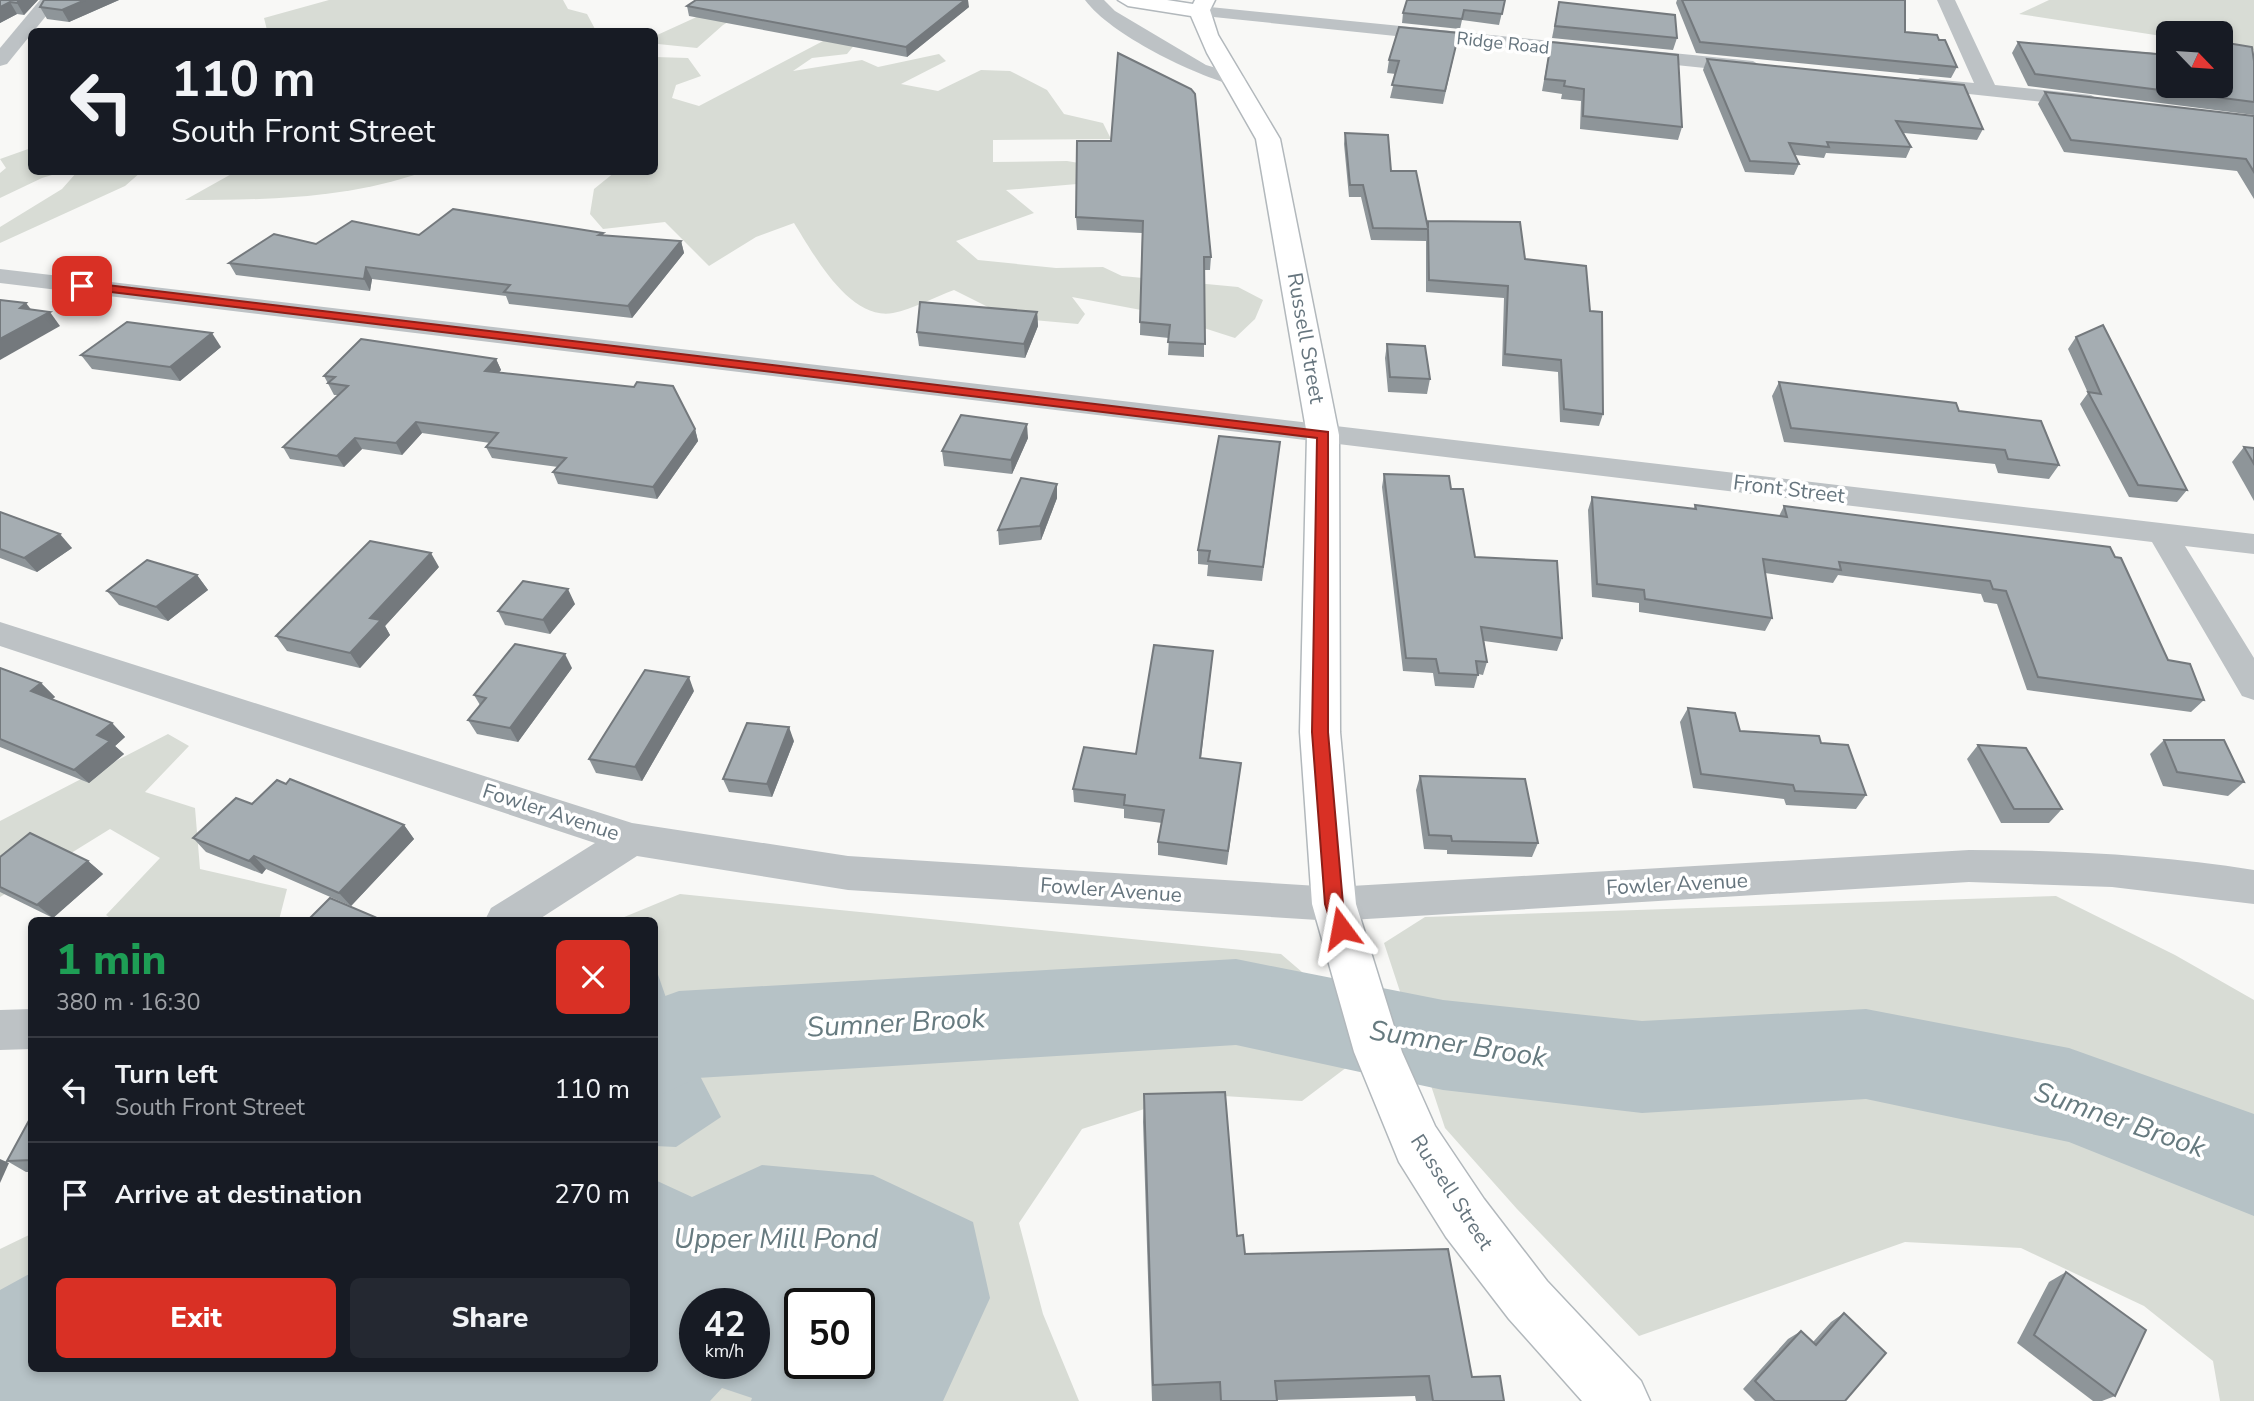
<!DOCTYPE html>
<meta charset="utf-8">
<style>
body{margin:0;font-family:"Nunito Sans",sans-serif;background:#242831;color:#f1f3f6;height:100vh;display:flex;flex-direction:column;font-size:26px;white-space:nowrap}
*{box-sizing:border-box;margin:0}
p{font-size:23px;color:#9ea1a6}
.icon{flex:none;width:38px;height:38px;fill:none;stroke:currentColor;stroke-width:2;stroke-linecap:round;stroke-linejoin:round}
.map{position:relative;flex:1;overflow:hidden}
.sheet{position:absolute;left:28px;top:917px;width:630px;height:455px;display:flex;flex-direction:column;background:#171b24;border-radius:10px;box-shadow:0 4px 10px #0003}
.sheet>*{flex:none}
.hud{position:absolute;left:28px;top:28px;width:630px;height:147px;border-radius:10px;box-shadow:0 4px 10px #0003;background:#171b24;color:#f1f3f6;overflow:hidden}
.needle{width:46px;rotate:115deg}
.buttons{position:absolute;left:2156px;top:21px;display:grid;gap:14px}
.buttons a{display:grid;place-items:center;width:77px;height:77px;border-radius:10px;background:#171b24;box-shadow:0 4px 10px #0003;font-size:35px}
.speed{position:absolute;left:679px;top:1288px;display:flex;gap:14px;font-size:35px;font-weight:700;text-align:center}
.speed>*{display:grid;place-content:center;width:91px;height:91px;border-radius:50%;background:#171b24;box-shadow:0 4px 10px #0003;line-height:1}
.speed small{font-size:18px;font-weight:400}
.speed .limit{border:4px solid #111;border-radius:10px;background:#fff;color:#111}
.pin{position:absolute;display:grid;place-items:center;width:60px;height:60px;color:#fff;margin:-30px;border-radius:14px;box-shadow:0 4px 10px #0006}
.me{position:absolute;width:77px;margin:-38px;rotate:347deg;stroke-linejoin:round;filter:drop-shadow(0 0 5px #0008)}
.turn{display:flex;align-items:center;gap:24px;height:147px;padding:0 28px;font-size:32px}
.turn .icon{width:91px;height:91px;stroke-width:2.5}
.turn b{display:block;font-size:49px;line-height:60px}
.round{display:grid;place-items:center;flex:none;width:74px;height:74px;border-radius:10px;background:#242831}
.head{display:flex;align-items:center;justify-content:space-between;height:119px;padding:0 28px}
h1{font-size:42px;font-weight:800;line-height:52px;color:#1e9e55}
.action{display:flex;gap:14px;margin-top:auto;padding:14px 28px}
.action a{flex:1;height:80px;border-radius:10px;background:#d93025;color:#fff;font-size:28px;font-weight:800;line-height:80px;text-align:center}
.action a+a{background:#242831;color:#f1f3f6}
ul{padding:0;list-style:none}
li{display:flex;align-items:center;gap:21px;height:105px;padding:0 28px;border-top:2px solid #363941}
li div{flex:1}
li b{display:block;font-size:26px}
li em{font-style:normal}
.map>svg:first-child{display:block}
.green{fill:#d8dcd5;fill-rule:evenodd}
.water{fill:#b6c2c6;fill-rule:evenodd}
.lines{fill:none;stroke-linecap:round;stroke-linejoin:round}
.river{fill:#b6c2c6;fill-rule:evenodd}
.secondary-casing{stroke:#b2b8bc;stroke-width:3}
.minor{fill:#bdc2c5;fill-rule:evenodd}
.secondary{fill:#fff;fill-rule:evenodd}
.wall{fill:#8e9599}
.shaded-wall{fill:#74797d}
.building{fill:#a5adb2;stroke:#74797d;stroke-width:2}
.route{fill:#d93025;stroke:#8d1f18;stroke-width:2}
.labels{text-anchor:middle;stroke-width:7;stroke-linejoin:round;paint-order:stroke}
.far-street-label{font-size:18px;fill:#66757e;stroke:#fff}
.street-label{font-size:21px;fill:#66757e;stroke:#fff}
.near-water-label{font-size:28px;font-style:italic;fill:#667a7f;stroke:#fff}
</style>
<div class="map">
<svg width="2254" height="1401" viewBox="0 0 2254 1401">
<rect width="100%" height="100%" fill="#f8f8f6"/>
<g class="green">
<polygon points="329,0 563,0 568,9 587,14 595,29 593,32 261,31 267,30 264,18"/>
<polygon points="2049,0 2254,0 2254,50 2221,45 2221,33 2168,33 2168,37 2019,14"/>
<polygon points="742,14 723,25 697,48 658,44 655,47 655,36 701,15"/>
<path d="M 846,29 L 865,32 L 847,54 L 812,58 L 793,71 L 862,60 L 878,67 L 939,54 L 946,61 L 901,84 L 938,91 L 981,70 L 1010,71 L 1047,90 L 1064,114 L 1103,123 L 1111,139 L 993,140 L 993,162 L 1067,161 L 1115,169 L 1112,181 L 1006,190 L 1034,213 L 956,241 L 978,260 L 1056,268 L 1103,267 L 1122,276 L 1238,287 L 1263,300 L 1255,319 L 1235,338 L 1157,313 L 1072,297 L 1085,314 L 1078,324 L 1010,318 L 954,290 C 935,297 913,309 893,313 C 849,321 813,253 794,223 L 756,237 L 709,266 L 665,222 L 603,229 L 590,214 L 594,189 L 615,172 L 654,172 L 655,57 L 688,58 L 701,76 L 676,85 L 672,98 L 699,106 Z"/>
<polygon points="31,148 32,172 62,172 42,178 0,198 0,173 6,168 0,159"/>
<polygon points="77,172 141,172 125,186 0,243 0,227 62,189"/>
<path d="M 235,172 L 423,172 C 347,199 265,200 185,200 Z"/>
<polygon points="168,734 189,746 145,792 195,808 200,869 287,889 279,920 113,920 106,915 160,858 110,829 0,897 0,821"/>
<path d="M 680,894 L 1281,954 L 1309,978 L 1351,1064 L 1302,1101 L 1191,1094 L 1082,1129 L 1019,1223 L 1043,1314 L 1079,1401 L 0,1401 L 0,1249 L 31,1234 L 32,1368 L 654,1368 L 654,920 L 617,920 ZM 695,1304 L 754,1304 L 754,1363 L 695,1363 ZM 800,1304 L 859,1304 L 859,1363 L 800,1363 Z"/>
<polygon points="2056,896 2175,955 2254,1000 2254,1401 2220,1401 2213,1361 2144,1306 2021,1248 1905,1242 1639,1336 1517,1209 1445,1128 1384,943 1425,917"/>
</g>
<g class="water">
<polygon points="655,966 679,1035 721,1117 676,1147 655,1146"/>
<path d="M 762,1165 L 873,1175 L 973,1222 L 990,1298 L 943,1401 L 751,1401 L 752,1398 L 722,1388 L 710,1401 L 0,1401 L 0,1290 L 31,1273 L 32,1368 L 654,1368 L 655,1180 L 692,1197 ZM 695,1304 L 754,1304 L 754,1363 L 695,1363 ZM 800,1304 L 859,1304 L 859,1363 L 800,1363 Z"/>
</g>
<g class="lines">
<polygon class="river" points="1236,959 1443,1000 1642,1021 1866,1009 2069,1048 2254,1114 2254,1216 2069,1142 1866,1099 1642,1113 1443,1090 1236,1045 697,1078 654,1098 654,1000 679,991"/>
<g class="secondary-casing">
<polygon id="secondary" points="1118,0 1167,0 1193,4 1195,0 1215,0 1210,10 1218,35 1280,139 1339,435 1340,732 1356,904 1402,1052 1435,1126 1484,1199 1547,1281 1641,1381 1650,1401 1582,1401 1509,1319 1446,1237 1399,1162 1354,1052 1312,904 1300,732 1307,435 1256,139 1207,53 1191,16 1128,6"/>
</g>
<g class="minor">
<polygon points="40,0 59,0 7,64 0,66 0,48"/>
<path d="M 1085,0 L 1104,0 L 1115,11 L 1206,65 L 1243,76 L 1246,80 L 1236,86 C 1194,75 1111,35 1085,0 Z"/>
<polygon points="1937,0 1955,0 1995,85 2091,95 2101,101 2091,107 1913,88 1910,84 1920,78 1974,83"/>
<polygon points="1200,6 1753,61 1763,67 1753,73 1194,15 1191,11"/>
<polygon points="0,269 2254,534 2254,554 2185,546 2254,658 2254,700 2242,696 2152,542 0,283"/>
<path d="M 0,622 L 632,823 L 848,856 L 1334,887 L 1969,850 C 2065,850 2159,855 2254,870 L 2254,904 L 2112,887 L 1969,882 L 1334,921 L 848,890 L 637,856 L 538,920 L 485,920 L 491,908 L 595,843 L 0,646 Z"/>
<polygon points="32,1009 32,1049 0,1050 0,1010"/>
</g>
<use href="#secondary" class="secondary"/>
</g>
<g class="wall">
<polygon points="0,0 38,0 24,15 17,14 0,23"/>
<polygon points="44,0 119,0 69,22 47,19 40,7"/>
<polygon points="1505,0 1499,25 1462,20 1460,29 1402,23 1403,13"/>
<polygon points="1677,0 1905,0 1905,32 1939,40 1957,67 1951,78 1696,53 1676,3"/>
<polygon points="1559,2 1677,38 1673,50 1552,38"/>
<polygon points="687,6 969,7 907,57 689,16"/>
<polygon points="1459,33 1443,104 1390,98 1396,74 1387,73 1389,60"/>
<polygon points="1551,42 1682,127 1678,140 1580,129 1581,101 1561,99 1562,94 1542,91"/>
<polygon points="2018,42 2254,61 2254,115 2028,86 2012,53"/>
<polygon points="1707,59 1983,129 1977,140 1904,133 1911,147 1906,158 1826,153 1824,158 1795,155 1799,164 1794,175 1745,172 1703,70"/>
<polygon points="2045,92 2254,116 2254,199 2237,171 2064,152 2038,104"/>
<polygon points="1345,133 1391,171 1427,225 1525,259 1590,311 1603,414 1599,426 1560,422 1558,372 1502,366 1504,298 1426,292 1426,241 1371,240 1361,197 1349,197 1344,144"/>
<polygon points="1111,141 1211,257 1210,270 1204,270 1204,357 1168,355 1169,338 1140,335 1142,233 1077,230 1076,217"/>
<polygon points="603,233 604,236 681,241 684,253 632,318 509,304 506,296 372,279 370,291 236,275 229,263 316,244 419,235"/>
<polygon points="1037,312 1038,326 1025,358 919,346 917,332"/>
<polygon points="2076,337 2187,490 2177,502 2129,497 2080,404 2088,393 2068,349"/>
<polygon points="1387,344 1430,379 1427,394 1388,392 1385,358"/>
<polygon points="221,347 180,381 92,369 81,355"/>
<polygon points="496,359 501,370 499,372 695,429 698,441 657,499 558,484 553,472 558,467 492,458 486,447 490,443 422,433 402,455 362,449 344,467 290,459 283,447 339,395 334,395 324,376"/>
<polygon points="1779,382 1959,411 2059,465 2049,479 1998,473 1995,464 1784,442 1772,396"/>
<polygon points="1028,438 1012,474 944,466 942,451"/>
<polygon points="1280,442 1262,581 1207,576 1208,565 1198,564 1198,550"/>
<polygon points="2244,447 2254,448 2254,501 2232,462"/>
<polygon points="1384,474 1451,489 1475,557 1562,638 1557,651 1484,641 1487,662 1483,675 1478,674 1474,688 1435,686 1433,673 1403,671 1382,487"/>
<polygon points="1057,484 1057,498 1041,540 999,545 998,530"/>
<polygon points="1592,497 1694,509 1695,505 1779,516 1784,506 2115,557 2168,660 2204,700 2191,712 2027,690 1997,604 1984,602 1981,594 1838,575 1833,583 1765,573 1772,618 1765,631 1639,612 1639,603 1592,597 1588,510"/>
<polygon points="0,512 72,548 37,572 0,558"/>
<polygon points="439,567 385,626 390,635 360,668 287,651 276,636"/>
<polygon points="197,575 208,590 168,621 119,605 107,591"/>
<polygon points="575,604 550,634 505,625 498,611"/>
<polygon points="1213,651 1201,758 1241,763 1227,865 1158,855 1158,842 1162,823 1124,818 1124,809 1074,802 1073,789 1136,754"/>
<polygon points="0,668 41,683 55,697 52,699 112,723 125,737 115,746 124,754 89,783 0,747"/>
<polygon points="572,668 518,742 477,734 468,720 480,705 474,695"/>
<polygon points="694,691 642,781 596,773 589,759"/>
<polygon points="1688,708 1740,731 1821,743 1866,795 1856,809 1786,805 1784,799 1693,788 1680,722"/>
<polygon points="2164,740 2244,782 2228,796 2163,786 2150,754"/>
<polygon points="794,741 772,797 729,792 723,779"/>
<polygon points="1978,745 2062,809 2049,823 2001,823 1967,759"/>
<polygon points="1420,776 1538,843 1532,857 1447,854 1447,850 1424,849 1416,790"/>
<polygon points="252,804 404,825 414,839 351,906 266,869 262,874 206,852 193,838"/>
<polygon points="0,857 88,861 103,874 53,918 0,892"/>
<polygon points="1144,1094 1237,1236 1245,1254 1472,1377 1504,1401 1416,1401 1415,1396 1277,1400 1277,1401 1152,1401 1143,1122"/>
<polygon points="32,1115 32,1172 26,1172 7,1161"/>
<polygon points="2066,1272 2115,1396 2102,1401 2093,1401 2017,1343 2049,1282"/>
<polygon points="1844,1313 1845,1401 1755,1401 1743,1389 1788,1339 1801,1331 1813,1342 1831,1322"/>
</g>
<g class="shaded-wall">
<polygon points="19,0 38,0 24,15 17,3"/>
<polygon points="85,0 119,0 69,22 62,10"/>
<polygon points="965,0 968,0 969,7 907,57 906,47"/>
<polygon points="10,2 17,14 0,23 0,7"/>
<polygon points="681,241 684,253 632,318 628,306"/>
<polygon points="366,267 372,279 370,291 364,279"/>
<polygon points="26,303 37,317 20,308"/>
<polygon points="50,312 60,326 0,360 0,339"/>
<polygon points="1037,312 1038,326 1025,358 1024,344"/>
<polygon points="212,333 221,347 180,381 170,367"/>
<polygon points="496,359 501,370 490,382 485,371"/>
<polygon points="416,422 422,433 402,455 396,443"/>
<polygon points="1027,424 1028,438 1012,474 1011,460"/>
<polygon points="695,429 698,441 657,499 653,487"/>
<polygon points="355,438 362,449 344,467 337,456"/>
<polygon points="1057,484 1057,498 1041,540 1040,526"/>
<polygon points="60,534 72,548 37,572 24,558"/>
<polygon points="431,553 439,567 385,626 390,635 360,668 350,653 370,618"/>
<polygon points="197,575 208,590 168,621 156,607"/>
<polygon points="568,589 575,604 550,634 543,620"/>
<polygon points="565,654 572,668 518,742 510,728"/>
<polygon points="689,677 694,691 642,781 635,767"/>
<polygon points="41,683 55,697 45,705 31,691"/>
<polygon points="112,723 125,737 115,746 124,754 89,783 74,770 97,735"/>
<polygon points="789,727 794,741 772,797 767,784"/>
<polygon points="404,825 414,839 351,906 339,893"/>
<polygon points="254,856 266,869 262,874 249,861"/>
<polygon points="88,861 103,874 53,918 37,905"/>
<polygon points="0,1159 9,1163 0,1183"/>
</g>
<g class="building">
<polygon points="0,0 19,0 17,3 10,2 0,7"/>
<polygon points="44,0 85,0 62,10 40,7"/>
<polygon points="696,0 965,0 906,47 687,6"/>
<polygon points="1407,0 1505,0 1502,14 1464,10 1462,19 1403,13"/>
<polygon points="1682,0 1905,0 1905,32 1937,35 1939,40 1945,40 1957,67 1700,42"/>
<polygon points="1559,2 1675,15 1677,38 1555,26"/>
<polygon points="1399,27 1459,33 1445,91 1392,85 1399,61 1389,60"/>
<polygon points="1551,42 1678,55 1682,127 1583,116 1584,89 1564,86 1565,81 1545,79"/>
<polygon points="2018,42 2168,55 2168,86 2221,86 2221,42 2252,47 2254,61 2254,102 2035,74"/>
<polygon points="1118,53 1191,89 1195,94 1211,257 1204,257 1205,344 1168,342 1170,325 1140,322 1143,221 1076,217 1077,141 1111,141"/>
<polygon points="1707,59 1964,85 1983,129 1896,121 1911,147 1827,142 1829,147 1789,143 1799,164 1750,161"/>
<polygon points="2045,92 2254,116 2254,172 2246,159 2071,140"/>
<polygon points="1345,133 1388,135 1391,171 1416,171 1428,228 1428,221 1520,222 1525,259 1586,266 1590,311 1602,312 1603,414 1564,409 1561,360 1505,354 1508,286 1429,280 1428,229 1373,228 1363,185 1350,185"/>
<polygon points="453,209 603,233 599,235 681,241 628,306 504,292 510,285 366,267 364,279 229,263 274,234 316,244 352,221 419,235"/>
<polygon points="0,300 26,303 20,308 50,312 0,339"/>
<polygon points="920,302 1037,312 1024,344 917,332"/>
<polygon points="127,322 212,333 170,367 81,355"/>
<polygon points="2103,325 2187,490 2138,485 2088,392 2101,394 2076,337"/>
<polygon points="361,339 496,359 485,371 634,387 637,382 673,386 695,429 653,487 553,472 566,458 486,447 498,433 416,422 396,443 355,438 337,456 283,447 348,386 328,383 335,377 324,376"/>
<polygon points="1387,344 1425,346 1430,379 1390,377"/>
<polygon points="1779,382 1956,403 1959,411 2041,421 2059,465 2008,459 2005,450 1791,428"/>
<polygon points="961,415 1027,424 1011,460 942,451"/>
<polygon points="1219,436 1280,442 1263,567 1208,561 1210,551 1198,550"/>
<polygon points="2244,447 2254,448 2254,464"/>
<polygon points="1384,474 1449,476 1451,489 1463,489 1475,557 1557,561 1562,638 1481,627 1487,662 1476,661 1478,675 1439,673 1436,659 1406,658"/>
<polygon points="1021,478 1057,484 1040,526 998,530"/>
<polygon points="1592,497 1696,509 1695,505 1787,517 1784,506 2110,547 2115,557 2121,558 2168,660 2190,664 2204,700 2038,677 2006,591 1993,589 1990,581 1839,562 1841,570 1763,559 1772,618 1645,599 1644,590 1597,584"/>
<polygon points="0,512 60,534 24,558 0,549"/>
<polygon points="370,541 431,553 370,618 381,620 350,653 276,636"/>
<polygon points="147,560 197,575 156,607 107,591"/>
<polygon points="523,581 568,589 543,620 498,611"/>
<polygon points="515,644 565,654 510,728 468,720 486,698 474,695"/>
<polygon points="1154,645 1213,651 1200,758 1241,763 1228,851 1158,842 1164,810 1124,805 1125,795 1073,789 1084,747 1136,754"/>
<polygon points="0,668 41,683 31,691 112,723 97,735 110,741 74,770 0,739"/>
<polygon points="645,670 689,677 635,767 589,759"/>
<polygon points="1688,708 1735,713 1740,731 1819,736 1821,743 1848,745 1866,795 1795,791 1793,785 1701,774"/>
<polygon points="747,723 789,727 767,784 723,779"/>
<polygon points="2164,740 2224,740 2244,782 2177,772"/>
<polygon points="1978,745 2026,748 2062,809 2014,809"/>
<polygon points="1420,776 1525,779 1538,843 1452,841 1451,836 1429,835"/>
<polygon points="290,779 404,825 339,893 254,856 249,861 193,838 236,798 252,804 277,780 286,784"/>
<polygon points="30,833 88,861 37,905 0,887 0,857"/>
<polygon points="330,898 375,917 372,920 308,920"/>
<polygon points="1225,1092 1237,1236 1243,1235 1245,1254 1448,1249 1472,1377 1500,1376 1504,1401 1433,1401 1429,1376 1275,1381 1277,1401 1221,1401 1220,1382 1153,1385 1144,1094"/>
<polygon points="32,1115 32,1160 7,1161"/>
<polygon points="2066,1272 2146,1330 2115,1396 2034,1335"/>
<polygon points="1844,1313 1886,1353 1845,1401 1775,1401 1755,1381 1801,1331 1816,1345"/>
</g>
<polygon class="route" points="82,282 1328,432 1328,732 1343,904 1350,928 1347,933 1334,933 1325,904 1312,732 1317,438 78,288 76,286"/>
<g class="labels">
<g class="far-street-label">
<text transform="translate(1503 43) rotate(6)" y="6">Ridge Road</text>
</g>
<g class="street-label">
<text transform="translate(1306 338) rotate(80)" y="7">Russell Street</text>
<text transform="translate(1789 489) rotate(7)" y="7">Front Street</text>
<text transform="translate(551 812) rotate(18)" y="7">Fowler Avenue</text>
<text transform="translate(1677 884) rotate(-3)" y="7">Fowler Avenue</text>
<text transform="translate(1111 890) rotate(4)" y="7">Fowler Avenue</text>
<text transform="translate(1452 1192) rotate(57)" y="7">Russell Street</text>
</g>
<g class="near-water-label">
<text transform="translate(896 1022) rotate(-3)" y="10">Sumner Brook</text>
<text transform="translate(1458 1043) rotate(9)" y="10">Sumner Brook</text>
<text transform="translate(2120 1119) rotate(19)" y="10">Sumner Brook</text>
<text x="776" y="1248">Upper Mill Pond</text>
</g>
</g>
</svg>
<div class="buttons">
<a><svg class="needle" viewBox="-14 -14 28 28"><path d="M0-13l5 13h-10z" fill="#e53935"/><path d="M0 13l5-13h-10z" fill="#9ea1a6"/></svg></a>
</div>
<div class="speed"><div>42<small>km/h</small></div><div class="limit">50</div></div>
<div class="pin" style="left:82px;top:286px;background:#d93025"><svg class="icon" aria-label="arrive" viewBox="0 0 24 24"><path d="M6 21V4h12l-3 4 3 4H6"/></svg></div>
<svg class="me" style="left:1341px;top:928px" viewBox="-20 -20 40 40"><path d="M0-17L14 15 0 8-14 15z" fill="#d93025" stroke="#fff" stroke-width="4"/></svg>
<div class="hud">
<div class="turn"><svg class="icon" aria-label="left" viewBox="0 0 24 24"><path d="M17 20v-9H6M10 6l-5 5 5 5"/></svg><div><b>110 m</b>South Front Street</div></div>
</div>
<section class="sheet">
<div class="head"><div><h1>1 min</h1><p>380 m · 16:30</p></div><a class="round" style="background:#d93025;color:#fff"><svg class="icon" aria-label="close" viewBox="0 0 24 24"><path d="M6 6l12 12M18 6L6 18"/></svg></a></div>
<ul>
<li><svg class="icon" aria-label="left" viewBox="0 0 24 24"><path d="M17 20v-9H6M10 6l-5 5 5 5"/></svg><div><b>Turn left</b><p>South Front Street</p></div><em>110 m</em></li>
<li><svg class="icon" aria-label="arrive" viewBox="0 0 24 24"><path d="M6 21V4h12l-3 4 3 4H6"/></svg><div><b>Arrive at destination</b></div><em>270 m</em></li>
</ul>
<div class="action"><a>Exit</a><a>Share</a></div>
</section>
</div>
